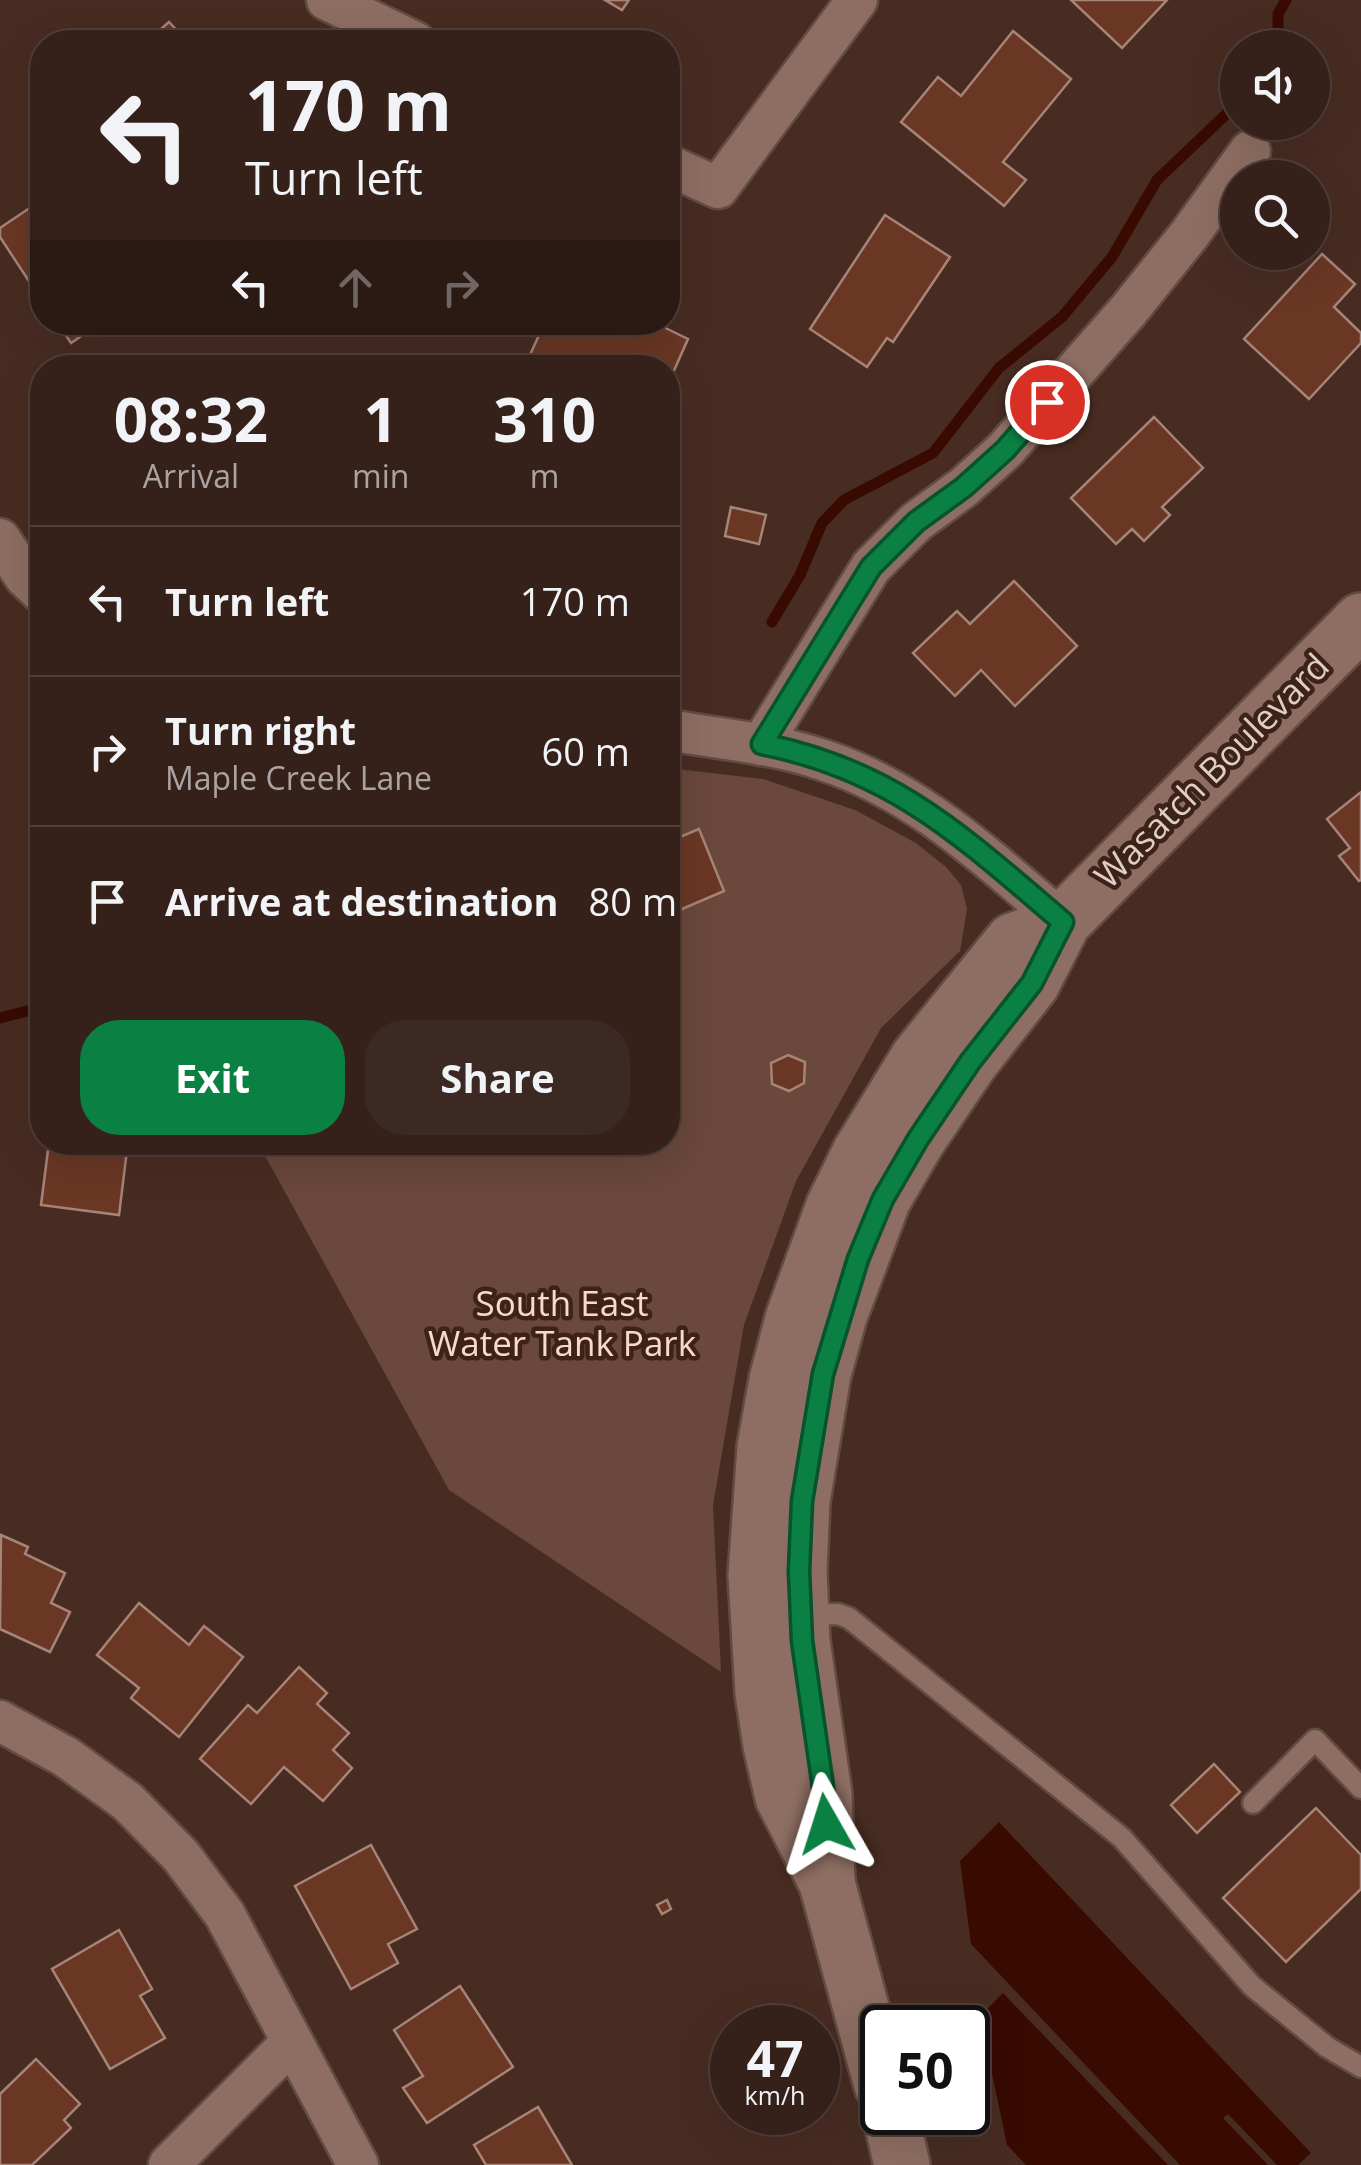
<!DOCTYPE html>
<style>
body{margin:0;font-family:"Open Sans",sans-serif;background:#3d2923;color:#f1f3f6;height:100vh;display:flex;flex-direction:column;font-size:38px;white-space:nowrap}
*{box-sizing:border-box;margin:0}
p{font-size:32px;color:#aaa3a2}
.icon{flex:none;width:55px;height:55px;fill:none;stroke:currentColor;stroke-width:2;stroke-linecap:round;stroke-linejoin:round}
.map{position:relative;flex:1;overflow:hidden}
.sheet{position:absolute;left:30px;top:355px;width:650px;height:800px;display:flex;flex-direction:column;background:#36211a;border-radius:40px;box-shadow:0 10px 40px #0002,0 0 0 2px #503e39}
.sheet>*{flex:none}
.hud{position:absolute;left:30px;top:30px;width:650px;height:305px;border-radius:40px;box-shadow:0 10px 40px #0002,0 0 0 2px #503e39;background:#36211a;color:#f1f3f6;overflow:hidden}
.fabs{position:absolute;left:1220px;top:30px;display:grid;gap:20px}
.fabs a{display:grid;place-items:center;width:110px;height:110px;border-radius:50%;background:#36211a;box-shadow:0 10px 40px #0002,0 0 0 2px #503e39;font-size:50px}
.speed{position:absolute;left:710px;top:2005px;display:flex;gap:20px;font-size:50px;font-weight:700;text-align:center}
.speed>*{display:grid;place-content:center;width:130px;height:130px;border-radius:50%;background:#36211a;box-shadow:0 10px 40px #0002,0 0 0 2px #503e39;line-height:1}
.speed small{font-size:25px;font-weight:400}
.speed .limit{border:5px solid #111;border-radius:15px;background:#fff;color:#111}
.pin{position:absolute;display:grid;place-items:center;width:85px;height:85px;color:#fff;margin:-42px;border:5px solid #fff;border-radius:50%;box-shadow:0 2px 10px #0007}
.me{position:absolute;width:110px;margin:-55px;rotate:354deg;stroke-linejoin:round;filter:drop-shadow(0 0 8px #0008)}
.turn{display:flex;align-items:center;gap:35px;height:210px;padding:0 50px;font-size:45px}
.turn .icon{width:130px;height:130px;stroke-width:2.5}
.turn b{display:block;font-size:70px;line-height:85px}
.lanes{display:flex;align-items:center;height:95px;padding:0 50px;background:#0003;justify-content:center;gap:50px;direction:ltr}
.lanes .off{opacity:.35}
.eta{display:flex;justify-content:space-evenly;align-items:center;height:170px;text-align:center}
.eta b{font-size:60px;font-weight:700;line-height:70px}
.primary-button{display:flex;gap:20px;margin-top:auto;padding:20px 50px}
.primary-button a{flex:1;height:115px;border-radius:40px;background:#0b8043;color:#fff;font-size:40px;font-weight:700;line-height:115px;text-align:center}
.primary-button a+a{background:#3d2923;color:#f1f3f6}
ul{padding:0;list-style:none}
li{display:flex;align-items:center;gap:30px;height:150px;padding:0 50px;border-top:2px solid #503e39}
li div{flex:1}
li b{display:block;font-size:38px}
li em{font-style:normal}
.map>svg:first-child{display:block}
.green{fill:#6a483b}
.water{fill:#390a00}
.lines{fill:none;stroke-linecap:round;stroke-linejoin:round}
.stream{stroke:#390a00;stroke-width:11}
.building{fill:#6a3724;stroke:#a68478;stroke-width:2.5}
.lane-casing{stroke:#624b42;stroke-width:25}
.street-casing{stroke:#624b42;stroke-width:45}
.secondary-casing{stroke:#624b42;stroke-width:60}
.lane{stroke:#8e6e62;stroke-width:20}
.street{stroke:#8e6e62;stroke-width:40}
.secondary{stroke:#8e6e62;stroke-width:55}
.route-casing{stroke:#07532c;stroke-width:25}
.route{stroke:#0b8043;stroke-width:18}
.labels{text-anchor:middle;stroke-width:9;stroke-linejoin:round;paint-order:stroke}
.street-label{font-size:35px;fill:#dfcdc6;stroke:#3d2218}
.park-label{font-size:35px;fill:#fbd8cb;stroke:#3d2218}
</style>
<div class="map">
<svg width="1361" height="2165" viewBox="0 0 1361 2165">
<rect width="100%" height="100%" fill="#482c22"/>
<polygon class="green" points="668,768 763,779 855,810 916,843 946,867 961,885 967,909 960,951 881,1028 796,1181 744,1325 713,1505 721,1672 449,1490 258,1143 668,1142"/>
<g class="water">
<polygon points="999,1822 1311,2153 1298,2165 1277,2165 1228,2114 1223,2118 1268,2165 1180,2165 971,1944 960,1861"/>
<polygon points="1003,1993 1168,2165 1026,2165 1007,2145 980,2016"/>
</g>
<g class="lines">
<g class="stream">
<polyline points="1278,48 1278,14 1286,0"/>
<polyline points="772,622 800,575 822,523 844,500 933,453 999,368 1062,317 1112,257 1157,180 1238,103"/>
<polyline points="0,1018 42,1007"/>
</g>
</g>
<g class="building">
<polygon points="605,0 629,0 622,10"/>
<polygon points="1071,0 1167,0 1122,48"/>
<polygon points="169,22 188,42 146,42"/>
<polygon points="1013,31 1071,79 1003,162 1026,180 1004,206 901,122 938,77 961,96"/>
<polygon points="40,201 42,205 42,301 0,237 0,228"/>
<polygon points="885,215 950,257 893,342 887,338 867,367 810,329"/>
<polygon points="1322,254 1355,284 1334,307 1361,333 1361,343 1309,399 1244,339"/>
<polygon points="57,322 102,322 71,343"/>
<polygon points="545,322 653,322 688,339 668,384 668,368 524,368"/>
<polygon points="1154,417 1203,468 1162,507 1170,515 1144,541 1132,529 1116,544 1071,498"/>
<polygon points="731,507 766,515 759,544 725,536"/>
<polygon points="668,544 678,544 677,608 668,608"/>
<polygon points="1014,581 1077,646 1015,706 981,670 955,696 913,653 957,611 970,624"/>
<polygon points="1361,792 1361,880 1359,881 1339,856 1350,848 1327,819"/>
<polygon points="699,829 724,891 668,915 668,842"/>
<polygon points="788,1055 805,1062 804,1083 789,1091 772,1084 771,1063"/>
<polygon points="49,1142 128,1142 119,1215 41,1205"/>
<polygon points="1,1535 28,1547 25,1554 65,1573 51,1603 70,1612 50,1652 0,1629"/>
<polygon points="139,1603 189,1645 204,1626 243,1657 179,1737 131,1698 139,1688 97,1655"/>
<polygon points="299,1667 327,1693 317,1704 349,1733 333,1750 352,1768 323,1801 284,1767 251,1804 200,1759 248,1705 257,1713"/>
<polygon points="1214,1764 1240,1792 1197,1833 1171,1805"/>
<polygon points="1316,1808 1361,1855 1361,1889 1286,1962 1223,1898"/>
<polygon points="371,1845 417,1929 388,1944 398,1963 351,1989 295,1886"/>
<polygon points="667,1900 671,1909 662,1914 657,1905"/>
<polygon points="119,1930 152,1989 140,1996 165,2038 110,2069 52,1969"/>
<polygon points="460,1986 513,2067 427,2123 403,2088 423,2076 394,2030"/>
<polygon points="36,2059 80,2104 64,2120 71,2128 32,2165 0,2165 0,2094"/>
<polygon points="538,2107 572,2165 486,2165 474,2145"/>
</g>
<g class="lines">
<g class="lane-casing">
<g id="lane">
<polyline points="803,1615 838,1614 849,1618 1122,1838 1252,1986 1327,2047 1361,2067"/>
<polyline points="1253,1803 1315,1740 1361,1788"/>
</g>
</g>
<g class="street-casing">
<g id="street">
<polyline points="327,0 415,42"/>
<polyline points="668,165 718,188 857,0"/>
<polyline points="0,539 25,577 42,593"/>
<path d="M 668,733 L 681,732 C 728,740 777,744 823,760 C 918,791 988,859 1063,922"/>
<polyline points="761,745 871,567 916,522 964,487 1005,450 1128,311 1189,235 1250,151"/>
<polyline points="0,1721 66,1757 128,1802 181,1856 225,1915 358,2165"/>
<polyline points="169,2165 292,2042"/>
</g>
</g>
<g class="secondary-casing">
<g id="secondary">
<polyline points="827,1883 824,1794 802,1641 799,1571 802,1501 823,1374 839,1316 883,1199 918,1139 970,1062 1032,983 1063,922 1361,621"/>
<polyline points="882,2085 827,1883 783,1797 771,1745 763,1693 756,1575 765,1447 777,1380 793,1319 834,1206 860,1153 919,1057 1013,941 1063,922"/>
<polyline points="890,2112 902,2165"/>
</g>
</g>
<use href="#lane" class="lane"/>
<use href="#street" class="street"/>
<use href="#secondary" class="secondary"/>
</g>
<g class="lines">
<g class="route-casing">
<path id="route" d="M 826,1824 L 824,1794 L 802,1641 L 799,1571 L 802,1501 L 823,1374 L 858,1259 L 883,1199 L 918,1139 L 970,1062 L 1032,983 L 1063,922 C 964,838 894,770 762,744 L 871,567 L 916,522 L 964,487 L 1005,450 L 1047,402"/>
</g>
<use href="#route" class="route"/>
</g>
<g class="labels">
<g class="street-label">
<text transform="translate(1212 771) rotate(-45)" y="12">Wasatch Boulevard</text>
</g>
<g class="park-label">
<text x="562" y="1316">South East<tspan x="562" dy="40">Water Tank Park</tspan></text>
</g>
</g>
</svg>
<div class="fabs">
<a><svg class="icon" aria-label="sound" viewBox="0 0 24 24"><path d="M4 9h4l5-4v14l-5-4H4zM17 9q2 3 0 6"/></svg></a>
<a><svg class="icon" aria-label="search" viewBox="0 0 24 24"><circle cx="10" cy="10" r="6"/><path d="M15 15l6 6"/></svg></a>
</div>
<div class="speed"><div>47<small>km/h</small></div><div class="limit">50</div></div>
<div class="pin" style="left:1047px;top:402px;background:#d93025"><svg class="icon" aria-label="arrive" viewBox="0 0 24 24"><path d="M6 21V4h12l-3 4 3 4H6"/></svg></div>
<svg class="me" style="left:826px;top:1824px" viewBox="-20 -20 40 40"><path d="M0-17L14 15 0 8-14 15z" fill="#0b8043" stroke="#fff" stroke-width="4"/></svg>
<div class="hud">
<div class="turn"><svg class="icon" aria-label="left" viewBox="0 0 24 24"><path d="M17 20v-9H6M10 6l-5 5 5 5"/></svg><div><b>170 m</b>Turn left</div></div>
<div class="lanes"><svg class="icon" aria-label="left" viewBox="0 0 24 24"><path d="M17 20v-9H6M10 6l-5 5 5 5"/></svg><svg class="icon off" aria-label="ahead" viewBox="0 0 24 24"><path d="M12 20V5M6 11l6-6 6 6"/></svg><svg class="icon off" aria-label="right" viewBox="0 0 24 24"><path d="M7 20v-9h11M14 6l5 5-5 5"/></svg></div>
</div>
<section class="sheet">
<div class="eta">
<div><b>08:32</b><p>Arrival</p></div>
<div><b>1</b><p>min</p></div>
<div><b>310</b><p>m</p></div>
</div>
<ul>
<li><svg class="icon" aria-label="left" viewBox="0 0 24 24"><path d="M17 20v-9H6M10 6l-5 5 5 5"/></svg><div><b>Turn left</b></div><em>170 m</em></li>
<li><svg class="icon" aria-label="right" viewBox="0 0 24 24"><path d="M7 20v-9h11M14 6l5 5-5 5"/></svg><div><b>Turn right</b><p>Maple Creek Lane</p></div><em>60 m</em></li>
<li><svg class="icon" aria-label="arrive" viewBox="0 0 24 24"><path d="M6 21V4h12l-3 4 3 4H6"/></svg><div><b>Arrive at destination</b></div><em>80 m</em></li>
</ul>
<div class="primary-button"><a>Exit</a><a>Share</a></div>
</section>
</div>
